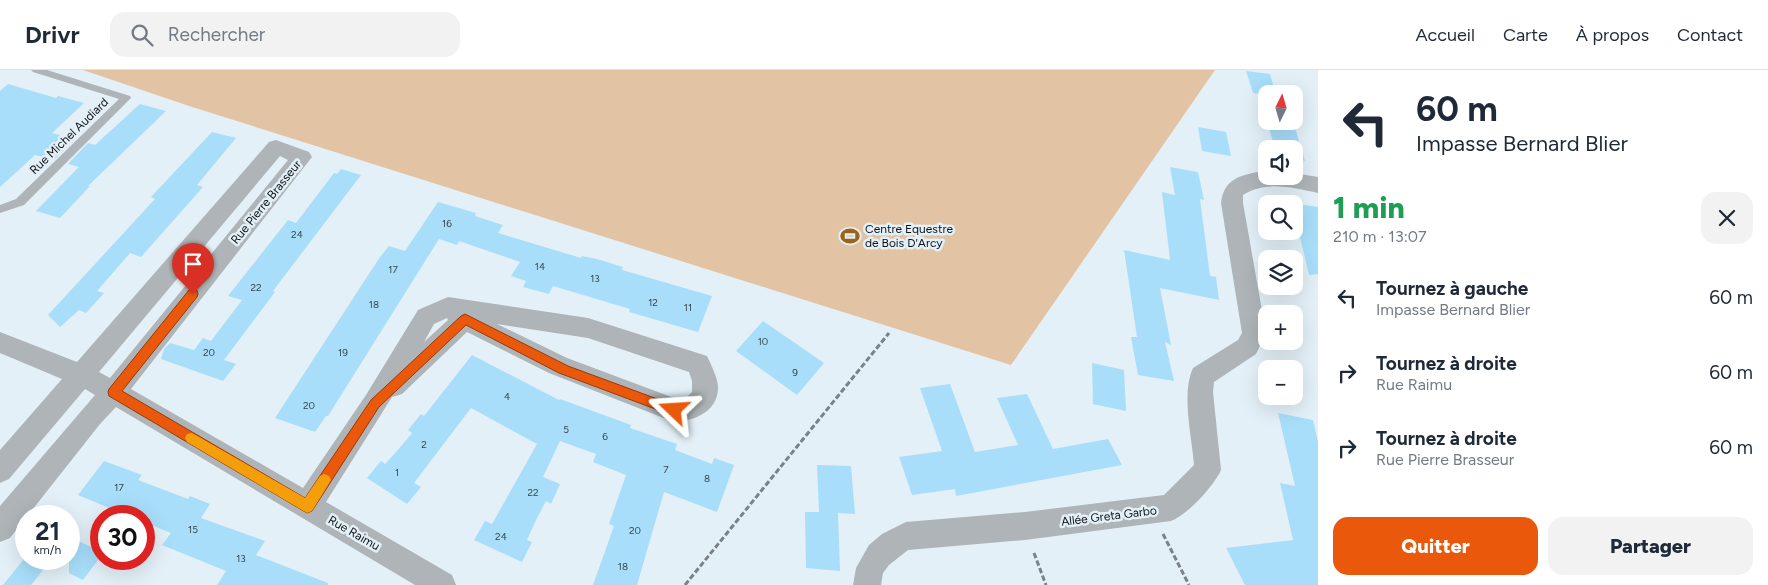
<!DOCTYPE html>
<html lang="fr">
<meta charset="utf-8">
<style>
body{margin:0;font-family:Figtree,sans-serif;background:#f2f2f3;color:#1f2937;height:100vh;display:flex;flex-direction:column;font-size:19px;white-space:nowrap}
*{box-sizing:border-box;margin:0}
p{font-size:16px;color:#747a83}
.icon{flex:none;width:28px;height:28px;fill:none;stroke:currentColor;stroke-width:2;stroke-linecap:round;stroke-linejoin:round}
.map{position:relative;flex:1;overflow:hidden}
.details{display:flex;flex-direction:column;background:#fff;width:450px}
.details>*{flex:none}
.banner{background:#fff;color:#1f2937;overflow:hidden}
.needle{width:32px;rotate:5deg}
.buttons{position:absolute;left:1258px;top:15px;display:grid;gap:10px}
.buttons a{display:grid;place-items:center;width:45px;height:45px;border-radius:10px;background:#fff;box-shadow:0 5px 20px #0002;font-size:25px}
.speed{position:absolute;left:15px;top:435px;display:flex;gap:10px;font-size:25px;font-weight:700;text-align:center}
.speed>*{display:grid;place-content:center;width:65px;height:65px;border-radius:50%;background:#fff;box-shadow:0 5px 20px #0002;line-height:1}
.speed small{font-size:12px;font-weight:400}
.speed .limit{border:8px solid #d22;background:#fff;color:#111}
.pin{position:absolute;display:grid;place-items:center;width:42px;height:42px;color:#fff;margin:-51px -21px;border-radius:50% 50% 50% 0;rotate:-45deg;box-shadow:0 0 5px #0007}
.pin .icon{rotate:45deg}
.me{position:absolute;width:55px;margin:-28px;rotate:290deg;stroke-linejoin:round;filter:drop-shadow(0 0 4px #0008)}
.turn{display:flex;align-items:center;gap:18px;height:105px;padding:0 15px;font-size:22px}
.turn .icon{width:65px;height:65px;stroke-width:2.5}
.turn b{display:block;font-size:35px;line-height:42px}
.round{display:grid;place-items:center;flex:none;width:52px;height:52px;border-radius:15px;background:#f2f2f3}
.overview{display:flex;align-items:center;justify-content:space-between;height:85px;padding:0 15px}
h1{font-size:30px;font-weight:800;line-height:38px;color:#1e9e55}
.action{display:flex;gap:10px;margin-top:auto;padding:10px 15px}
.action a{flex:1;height:58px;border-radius:15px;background:#ea580c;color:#fff;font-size:20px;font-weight:800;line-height:58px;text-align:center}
.action a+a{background:#f2f2f3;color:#1f2937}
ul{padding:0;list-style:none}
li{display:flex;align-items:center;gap:15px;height:75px;padding:0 15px}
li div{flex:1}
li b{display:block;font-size:19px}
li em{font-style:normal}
header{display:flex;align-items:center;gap:30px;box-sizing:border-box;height:70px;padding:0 25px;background:#fff;border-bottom:1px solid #e0e1e3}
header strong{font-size:24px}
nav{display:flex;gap:28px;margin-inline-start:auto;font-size:18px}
.search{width:350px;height:45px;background:#f2f2f3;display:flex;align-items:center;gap:12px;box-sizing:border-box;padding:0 18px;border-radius:15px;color:#747a83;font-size:19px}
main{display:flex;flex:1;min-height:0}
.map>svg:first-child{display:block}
.green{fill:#e2c4a5}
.building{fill:#a8defa}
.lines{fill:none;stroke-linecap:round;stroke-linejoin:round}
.path{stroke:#7a8287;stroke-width:3;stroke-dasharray:5.5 2.5;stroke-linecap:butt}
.service{fill:#aeb4b7;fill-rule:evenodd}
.minor{fill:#aeb4b7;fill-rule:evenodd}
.route{fill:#ea580c;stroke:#983908}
.slow{fill:#f59e0b}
.labels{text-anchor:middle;stroke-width:5;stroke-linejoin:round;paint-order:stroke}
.number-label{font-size:10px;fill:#35464f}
.street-label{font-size:12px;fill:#0f1316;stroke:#e3f0f7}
.poi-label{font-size:12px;fill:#0f1316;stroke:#e3f0f7;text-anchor:start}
</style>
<header>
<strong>Drivr</strong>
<div class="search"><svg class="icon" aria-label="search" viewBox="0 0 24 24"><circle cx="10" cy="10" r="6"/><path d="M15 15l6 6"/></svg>Rechercher</div>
<nav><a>Accueil</a><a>Carte</a><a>À propos</a><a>Contact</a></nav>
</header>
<main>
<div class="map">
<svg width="1318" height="515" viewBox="0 0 1318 515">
<rect width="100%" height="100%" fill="#e3f0f7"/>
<polygon class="green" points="83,0 1215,0 1011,295 189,36"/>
<g class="building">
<polygon points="1246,1 1270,4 1276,24 1266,24 1266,25 1253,23"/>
<polygon points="8,14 56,28 58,26 84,33 52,63 75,69 54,90 35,85 0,117 0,21"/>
<polygon points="140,34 166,41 88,116 90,116 60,148 36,141 79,97 68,94 88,73 95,75"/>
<polygon points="1267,51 1293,51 1305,91 1294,89 1294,79 1275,79"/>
<polygon points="1198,57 1226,62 1231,86 1202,81"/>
<polygon points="212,62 236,68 197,115 203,117 141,187 130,183 97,221 104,223 86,243 79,240 60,257 48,245 155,129 151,127"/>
<polygon points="1170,97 1198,102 1204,130 1200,129 1210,206 1216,207 1219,230 1160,218 1171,275 1165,272 1174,311 1138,305 1131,267 1137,267 1124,180 1170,190 1162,122 1175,125"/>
<polygon points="341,99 361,105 273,221 275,222 224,290 236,294 223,311 161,289 164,279 170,273 194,280 203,268 211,271 242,230 228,226 288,150 296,153 334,103 337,104"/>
<polygon points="438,132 476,143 475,146 503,155 498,163 581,188 582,186 597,189 623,197 622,200 712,226 698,262 629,242 630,239 553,216 549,224 523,217 526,211 511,206 520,192 459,171 457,175 439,169 328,346 326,346 315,362 275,348 380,187 389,176 405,181"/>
<polygon points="1292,133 1318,137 1318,204 1309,205"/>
<polygon points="763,251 824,293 797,325 736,281"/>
<polygon points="472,285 559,330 560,329 631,355 630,358 677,374 675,380 712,394 714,388 734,395 717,442 664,422 637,515 593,515 614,456 609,454 626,405 593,392 596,384 560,371 543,407 560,414 551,434 546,431 536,450 527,470 532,472 522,492 474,470 485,451 492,454 537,374 471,338 414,413 421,417 407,434 367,408 381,391 385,394 397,381 412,363 408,360 421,344 424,346"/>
<polygon points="1092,293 1124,300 1126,341 1093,334"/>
<polygon points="950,314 975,382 1018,375 997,328 1027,324 1053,379 1108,369 1122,395 956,426 955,419 912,425 899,387 942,381 920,318"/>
<polygon points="1278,343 1313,350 1318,372 1318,515 1245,515 1226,478 1293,470 1280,413 1295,416"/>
<polygon points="104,391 142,405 138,410 188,429 190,426 210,434 201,448 265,471 256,485 328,513 328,515 217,515 226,501 162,475 171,463 144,452 144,446 129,446 78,425"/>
<polygon points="817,395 851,396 855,444 838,443 840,501 806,498 805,442 819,442"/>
<polygon points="69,467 101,481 101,486 83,510 69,503"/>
<polygon points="24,489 52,489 31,515 3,515"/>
</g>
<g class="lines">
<g class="path">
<polyline points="1163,464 1189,515"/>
<polyline points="1034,483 1046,515"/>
<polyline points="685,515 889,263"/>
</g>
<polygon class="service" points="31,0 47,0 130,26 131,28 24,135 0,143 0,135 16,129 119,29 33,2"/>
<g class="minor">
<path d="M 276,70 L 309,82 L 312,87 L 131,319 L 303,418 L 366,325 L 418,240 L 448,227 L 588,248 L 707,286 C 711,295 717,306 718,316 C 719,341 695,351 674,352 L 549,303 L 467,262 L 402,324 L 392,327 L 326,432 L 452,505 L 456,515 L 415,515 L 116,337 L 100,354 L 10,468 L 0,472 L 0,436 L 95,325 L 85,319 L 9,409 L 0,413 L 0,380 L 62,309 L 0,283 L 0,262 L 77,292 L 269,72 ZM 280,86 L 288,90 L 110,308 L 99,302 ZM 447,248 L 448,250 L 424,272 L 434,254 ZM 497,254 L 588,268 L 689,302 L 692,311 L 692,322 L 686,328 L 674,328 L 567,288 Z"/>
<path d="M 1263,101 L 1266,101 L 1266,106 L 1294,106 L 1294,103 L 1318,107 L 1318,123 C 1293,118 1266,110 1243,125 L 1243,133 L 1266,263 L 1256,284 L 1214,312 L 1213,322 L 1221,400 C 1214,416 1187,445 1171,451 L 1025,470 L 908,480 L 889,495 L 883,503 L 881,515 L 853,515 L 856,498 L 869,475 L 882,464 L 906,452 L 1025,442 L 1164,425 L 1194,395 C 1192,367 1181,324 1193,298 L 1238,270 L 1242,263 L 1221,133 C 1224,108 1241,105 1263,101 Z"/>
</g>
</g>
<polygon class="route" points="193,219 197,220 198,224 197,227 122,321 305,428 371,330 461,246 465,244 568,296 679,337 681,340 679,344 674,346 559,303 466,255 379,337 312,441 307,443 109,326 108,322 109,319 189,220"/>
<polygon class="slow" points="192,363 305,428 320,406 324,404 329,406 331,410 312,441 307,443 187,372 185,368 187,364"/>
<defs>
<g id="stadium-bare" transform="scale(1.5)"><path d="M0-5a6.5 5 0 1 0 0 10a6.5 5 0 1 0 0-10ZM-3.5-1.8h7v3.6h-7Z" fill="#9a641d" stroke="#e3f0f7" stroke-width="2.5" paint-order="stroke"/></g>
</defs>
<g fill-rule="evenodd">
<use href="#stadium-bare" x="850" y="166"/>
</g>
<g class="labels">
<g class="number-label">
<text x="447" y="157">16</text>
<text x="297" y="168">24</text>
<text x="540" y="200">14</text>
<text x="393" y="203">17</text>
<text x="595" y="212">13</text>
<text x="256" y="221">22</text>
<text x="653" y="236">12</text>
<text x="374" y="238">18</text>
<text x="688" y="241">11</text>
<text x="763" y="275">10</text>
<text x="209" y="286">20</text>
<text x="343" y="286">19</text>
<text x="795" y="306">9</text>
<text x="507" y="330">4</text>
<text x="309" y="339">20</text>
<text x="566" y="363">5</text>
<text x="605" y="370">6</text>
<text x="424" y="378">2</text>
<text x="666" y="403">7</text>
<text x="397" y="406">1</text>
<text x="707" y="412">8</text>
<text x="119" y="421">17</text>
<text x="533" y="426">22</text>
<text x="193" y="463">15</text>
<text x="635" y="464">20</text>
<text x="501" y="470">24</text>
<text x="241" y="492">13</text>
<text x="623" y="500">18</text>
</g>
<g class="street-label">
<text transform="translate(69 66) rotate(-44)" y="4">Rue Michel Audiard</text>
<text transform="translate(266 132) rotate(-51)" y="4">Rue Pierre Brasseur</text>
<text transform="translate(1109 446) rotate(-7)" y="4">Allée Greta Garbo</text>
<text transform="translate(354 463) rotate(30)" y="4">Rue Raimu</text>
</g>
<g class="poi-label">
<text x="865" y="163">Centre Equestre<tspan x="865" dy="14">de Bois D'Arcy</tspan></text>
</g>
</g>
</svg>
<div class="buttons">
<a><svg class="needle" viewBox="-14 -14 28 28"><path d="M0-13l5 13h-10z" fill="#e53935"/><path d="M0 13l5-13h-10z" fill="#747a83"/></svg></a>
<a><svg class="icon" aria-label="sound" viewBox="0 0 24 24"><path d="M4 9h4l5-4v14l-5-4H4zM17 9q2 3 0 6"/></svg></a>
<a><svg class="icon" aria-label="search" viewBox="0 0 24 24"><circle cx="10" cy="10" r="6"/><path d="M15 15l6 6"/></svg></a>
<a><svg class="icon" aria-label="layers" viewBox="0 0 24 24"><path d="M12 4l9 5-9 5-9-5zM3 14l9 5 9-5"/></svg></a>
<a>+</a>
<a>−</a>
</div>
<div class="speed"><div>21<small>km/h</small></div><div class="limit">30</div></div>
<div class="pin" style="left:193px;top:224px;background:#d93025"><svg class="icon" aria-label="arrive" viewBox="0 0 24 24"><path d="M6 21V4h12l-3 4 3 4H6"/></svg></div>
<svg class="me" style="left:674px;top:340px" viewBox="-20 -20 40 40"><path d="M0-17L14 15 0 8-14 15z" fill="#ea580c" stroke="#fff" stroke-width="4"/></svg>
</div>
<section class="details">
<div class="banner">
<div class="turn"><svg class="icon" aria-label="left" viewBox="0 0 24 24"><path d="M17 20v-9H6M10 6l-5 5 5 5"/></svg><div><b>60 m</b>Impasse Bernard Blier</div></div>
</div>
<div class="overview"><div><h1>1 min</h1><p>210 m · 13:07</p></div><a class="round"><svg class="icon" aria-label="close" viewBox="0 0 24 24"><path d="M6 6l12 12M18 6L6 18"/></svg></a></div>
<ul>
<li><svg class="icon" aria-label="left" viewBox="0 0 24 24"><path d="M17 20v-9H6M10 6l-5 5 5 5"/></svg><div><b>Tournez à gauche</b><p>Impasse Bernard Blier</p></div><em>60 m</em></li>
<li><svg class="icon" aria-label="right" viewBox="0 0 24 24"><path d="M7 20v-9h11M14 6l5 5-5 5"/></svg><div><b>Tournez à droite</b><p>Rue Raimu</p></div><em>60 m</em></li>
<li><svg class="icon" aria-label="right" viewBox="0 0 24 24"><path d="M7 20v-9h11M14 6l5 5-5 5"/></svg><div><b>Tournez à droite</b><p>Rue Pierre Brasseur</p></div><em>60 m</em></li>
</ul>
<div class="action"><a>Quitter</a><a>Partager</a></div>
</section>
</main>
